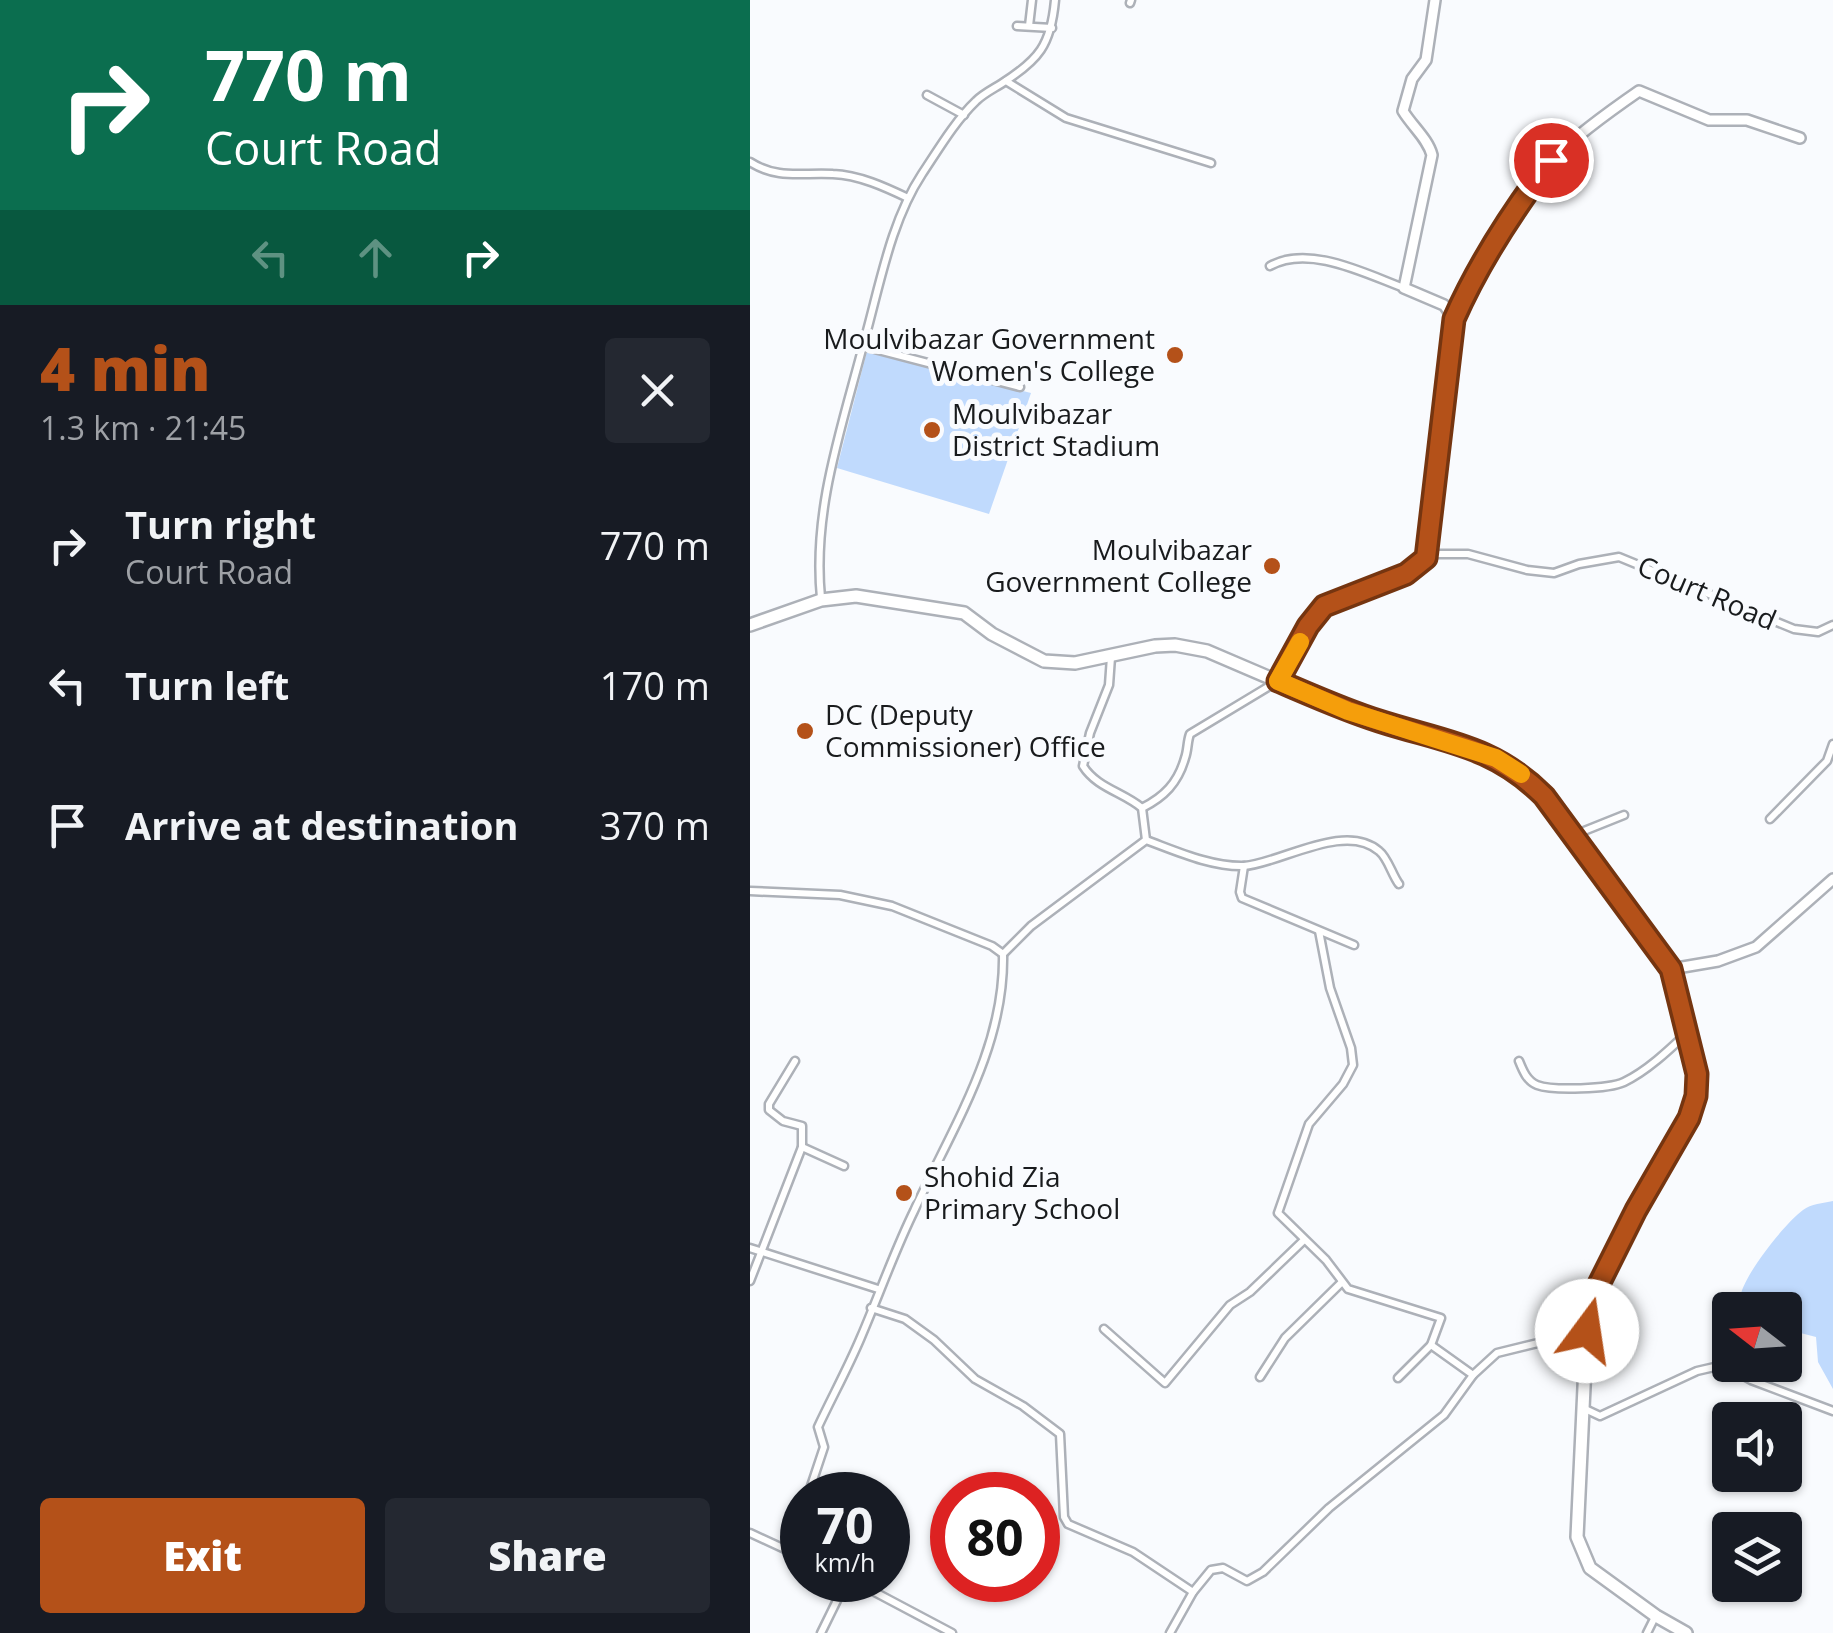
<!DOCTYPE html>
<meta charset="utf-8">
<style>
body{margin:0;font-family:"Open Sans",sans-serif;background:#242831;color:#f1f3f6;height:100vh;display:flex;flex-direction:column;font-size:38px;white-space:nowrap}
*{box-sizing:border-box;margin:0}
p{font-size:32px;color:#9ea1a6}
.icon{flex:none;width:55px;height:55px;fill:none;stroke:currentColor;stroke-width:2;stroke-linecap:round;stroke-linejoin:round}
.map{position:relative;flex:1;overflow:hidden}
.side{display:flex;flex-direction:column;background:#171b24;width:750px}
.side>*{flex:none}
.banner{background:#0b6e4f;color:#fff;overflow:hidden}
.needle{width:65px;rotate:287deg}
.fabs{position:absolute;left:962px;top:1292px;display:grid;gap:20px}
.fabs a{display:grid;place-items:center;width:90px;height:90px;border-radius:10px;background:#171b24;box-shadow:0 2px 8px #0004;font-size:50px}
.speed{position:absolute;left:30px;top:1472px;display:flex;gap:20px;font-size:50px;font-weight:700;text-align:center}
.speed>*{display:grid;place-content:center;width:130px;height:130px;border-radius:50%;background:#171b24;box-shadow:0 2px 8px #0004;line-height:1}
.speed small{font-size:25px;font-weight:400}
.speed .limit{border:15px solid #d22;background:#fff;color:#111}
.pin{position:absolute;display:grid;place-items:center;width:85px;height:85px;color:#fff;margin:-42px;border:5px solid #fff;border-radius:50%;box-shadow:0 2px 10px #0007}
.me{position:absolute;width:110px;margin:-55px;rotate:14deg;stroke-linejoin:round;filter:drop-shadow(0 0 8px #0008)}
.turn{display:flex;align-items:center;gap:35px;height:210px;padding:0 40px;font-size:45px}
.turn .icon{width:130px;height:130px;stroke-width:2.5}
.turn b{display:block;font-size:70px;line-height:85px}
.lanes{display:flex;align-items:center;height:95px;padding:0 40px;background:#0003;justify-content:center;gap:50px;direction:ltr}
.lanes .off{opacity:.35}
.round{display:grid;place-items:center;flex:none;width:105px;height:105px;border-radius:10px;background:#242831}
.head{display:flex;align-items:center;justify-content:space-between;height:170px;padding:0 40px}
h1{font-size:60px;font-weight:800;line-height:75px;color:#b45119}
.primary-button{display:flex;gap:20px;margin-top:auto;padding:20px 40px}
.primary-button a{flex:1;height:115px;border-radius:10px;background:#b45119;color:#fff;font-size:40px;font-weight:800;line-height:115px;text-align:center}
.primary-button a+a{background:#242831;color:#f1f3f6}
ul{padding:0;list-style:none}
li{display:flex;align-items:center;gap:30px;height:140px;padding:0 40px}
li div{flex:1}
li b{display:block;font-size:38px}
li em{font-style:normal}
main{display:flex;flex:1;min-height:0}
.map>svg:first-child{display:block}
.green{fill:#c0dafd}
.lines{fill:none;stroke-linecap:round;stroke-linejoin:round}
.street-casing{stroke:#adb1b8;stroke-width:11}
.secondary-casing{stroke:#adb1b8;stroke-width:14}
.highway-casing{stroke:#adb1b8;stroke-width:16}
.street{stroke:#fff;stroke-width:6}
.secondary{stroke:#fff;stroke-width:9}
.highway{stroke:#fff;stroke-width:11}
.route-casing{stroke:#753510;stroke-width:25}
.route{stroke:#b45119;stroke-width:18}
.slow{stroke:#f59e0b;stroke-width:18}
.poi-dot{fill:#b45119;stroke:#f9fbfe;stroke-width:4}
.labels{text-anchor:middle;stroke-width:10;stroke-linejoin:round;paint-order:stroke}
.poi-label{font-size:28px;fill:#191b1d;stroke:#f9fbfe;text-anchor:start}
.street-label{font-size:28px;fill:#191b1d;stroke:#f9fbfe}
</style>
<main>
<section class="side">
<div class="banner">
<div class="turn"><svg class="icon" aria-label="right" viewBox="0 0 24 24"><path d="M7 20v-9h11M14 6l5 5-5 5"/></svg><div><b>770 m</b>Court Road</div></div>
<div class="lanes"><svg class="icon off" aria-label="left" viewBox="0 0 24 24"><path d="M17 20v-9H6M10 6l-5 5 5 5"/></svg><svg class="icon off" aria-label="ahead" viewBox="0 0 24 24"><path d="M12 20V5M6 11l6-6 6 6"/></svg><svg class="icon" aria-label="right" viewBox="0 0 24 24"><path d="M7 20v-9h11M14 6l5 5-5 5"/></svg></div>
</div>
<div class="head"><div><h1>4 min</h1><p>1.3 km · 21:45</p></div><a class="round"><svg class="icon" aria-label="close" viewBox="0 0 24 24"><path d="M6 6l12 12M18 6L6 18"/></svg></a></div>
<ul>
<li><svg class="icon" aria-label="right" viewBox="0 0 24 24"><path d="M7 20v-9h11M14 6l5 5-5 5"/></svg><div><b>Turn right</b><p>Court Road</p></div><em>770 m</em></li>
<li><svg class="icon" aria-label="left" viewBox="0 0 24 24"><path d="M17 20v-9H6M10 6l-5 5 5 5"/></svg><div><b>Turn left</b></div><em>170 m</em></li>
<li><svg class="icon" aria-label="arrive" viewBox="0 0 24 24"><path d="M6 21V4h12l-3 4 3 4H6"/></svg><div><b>Arrive at destination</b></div><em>370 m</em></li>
</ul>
<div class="primary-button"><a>Exit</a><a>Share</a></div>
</section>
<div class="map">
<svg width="1083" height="1633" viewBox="0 0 1083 1633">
<rect width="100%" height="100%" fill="#f9fbfe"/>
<g class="green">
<polygon points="117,351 281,393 239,514 87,468"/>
<path d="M 1083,1201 L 1083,1389 L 1068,1362 L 1066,1337 L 1035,1329 L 1035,1310 L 997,1310 L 990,1299 C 991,1278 1035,1223 1053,1210 C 1061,1204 1073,1203 1083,1201 Z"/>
</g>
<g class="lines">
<g class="street-casing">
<g id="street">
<polyline points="380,3 381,0"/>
<polyline points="267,26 302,28"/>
<polyline points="279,26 282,0"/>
<polyline points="256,81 316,118 461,163"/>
<polyline points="177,95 214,115"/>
<path d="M 0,162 C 28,180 53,172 83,174 C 109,175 135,187 158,198"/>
<path d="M 520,266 C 559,244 616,274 654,288"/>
<polyline points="113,346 270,387"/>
<path d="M 71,598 C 62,509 93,424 115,338 C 130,284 141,221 172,174 C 188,150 205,121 226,101 C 233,94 243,89 251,84 C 289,60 301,45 305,0"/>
<path d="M 361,657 L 359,685 L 340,733 L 333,766 C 347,788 373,792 392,808 L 396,840"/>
<path d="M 392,808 C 414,797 428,783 435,758 C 438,750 437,742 440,734 L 528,681 L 558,626 L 574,606 L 656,574 L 686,554 L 718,554 L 777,570 L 804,573 L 829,564 L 869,557 L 1044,629 L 1068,632 L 1083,625"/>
<polyline points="1020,819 1077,761 1083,744"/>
<polyline points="824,835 874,815"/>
<polyline points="494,866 490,892 492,898 604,945"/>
<path d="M 0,891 L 90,895 L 142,906 L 242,946 L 253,954 L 281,926 L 396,840 C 426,851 461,867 494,866 C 529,864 595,821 629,851 C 638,858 642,875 649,884"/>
<polyline points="569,931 580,988 601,1048 603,1065 593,1084 559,1124 528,1213 576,1260 598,1289 691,1318 681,1345 648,1378"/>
<path d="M 769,1061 C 773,1071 777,1081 787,1085 C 803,1091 859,1089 874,1082 C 897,1071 919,1050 937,1033"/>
<polyline points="52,1147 94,1166"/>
<polyline points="0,1248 128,1289"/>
<polyline points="0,1281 52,1147 52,1126 33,1121 19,1110 19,1104 45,1061"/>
<polyline points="121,1308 155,1319 184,1340 225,1379 273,1406 310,1434 314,1517 318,1524 383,1552 443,1592"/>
<polyline points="354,1329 415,1383 480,1305 500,1292 554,1240"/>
<polyline points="681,1345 723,1375"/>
<polyline points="510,1377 535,1338 591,1283"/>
<polyline points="835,1409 850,1416 947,1371 973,1365 1001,1380 1083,1411"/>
<path d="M 58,1495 L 74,1447 L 68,1427 C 82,1397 98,1368 111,1337 C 129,1295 144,1252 164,1211 C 202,1128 255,1048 253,954"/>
<polyline points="0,1533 52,1557"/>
<polyline points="36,1550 52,1508"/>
<polyline points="102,1580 202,1633"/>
<polyline points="71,1633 97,1580"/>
<polyline points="420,1633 443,1592 461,1570 473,1568 497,1581 513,1572 579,1508 694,1415 723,1375 747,1353 837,1331"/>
<polyline points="897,1633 905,1617"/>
</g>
</g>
<g class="secondary-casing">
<g id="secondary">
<path d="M 685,0 L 676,60 L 662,79 L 653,111 C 662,126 678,139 682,155 L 654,288 L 694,305 L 704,319"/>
<path d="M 676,558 L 704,319 C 724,275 768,192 802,159 C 828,134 860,111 889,91 L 959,120 L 997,120 L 1050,138"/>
<polyline points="921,969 968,961 1006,947 1083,879"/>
</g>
</g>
<g class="highway-casing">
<polyline id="highway" points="0,625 71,600 106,596 214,613 242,634 294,661 325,663 405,646 425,645 457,651 597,711 746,758 771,773 794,796 921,969 947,1074 947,1097 939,1118 886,1210 843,1294 837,1323 827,1537 840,1568 906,1616 936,1633"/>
</g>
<use href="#street" class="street"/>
<use href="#secondary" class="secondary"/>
<use href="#highway" class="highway"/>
</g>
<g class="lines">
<g class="route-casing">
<path id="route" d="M 801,160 C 764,209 729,262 704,319 L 676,558 L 656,574 L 574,606 L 558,626 L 528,681 C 561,695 594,710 629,721 C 694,742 743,745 794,796 L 921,969 L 947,1074 L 946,1096 L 939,1118 L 886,1210 L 844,1294 L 837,1331"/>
</g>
<use href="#route" class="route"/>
<polyline class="slow" points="550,642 528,681 598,711 746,758 771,774"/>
</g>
<g class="poi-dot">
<circle cx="425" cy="355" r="10"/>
<circle cx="182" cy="430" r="10"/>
<circle cx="522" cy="566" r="10"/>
<circle cx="55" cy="731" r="10"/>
<circle cx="154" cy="1193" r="10"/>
</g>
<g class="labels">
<g class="poi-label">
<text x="405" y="349" text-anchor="end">Moulvibazar Government<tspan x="405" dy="32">Women's College</tspan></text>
<text x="202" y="424">Moulvibazar<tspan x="202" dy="32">District Stadium</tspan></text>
<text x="502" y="560" text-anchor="end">Moulvibazar<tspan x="502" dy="32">Government College</tspan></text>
<text x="75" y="725">DC (Deputy<tspan x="75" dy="32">Commissioner) Office</tspan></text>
<text x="174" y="1187">Shohid Zia<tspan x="174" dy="32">Primary School</tspan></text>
</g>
<g class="street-label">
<text transform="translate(957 593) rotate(23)" y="10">Court Road</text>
</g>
</g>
</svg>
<div class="fabs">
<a><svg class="needle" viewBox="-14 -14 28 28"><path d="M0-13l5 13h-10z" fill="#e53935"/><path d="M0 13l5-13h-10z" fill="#9ea1a6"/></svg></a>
<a><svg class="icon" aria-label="sound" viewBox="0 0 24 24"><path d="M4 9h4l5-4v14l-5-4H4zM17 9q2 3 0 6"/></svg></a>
<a><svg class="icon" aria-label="layers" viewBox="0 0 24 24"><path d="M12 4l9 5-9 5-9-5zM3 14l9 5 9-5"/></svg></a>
</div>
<div class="speed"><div>70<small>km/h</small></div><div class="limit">80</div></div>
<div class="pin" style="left:801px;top:160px;background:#d93025"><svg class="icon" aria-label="arrive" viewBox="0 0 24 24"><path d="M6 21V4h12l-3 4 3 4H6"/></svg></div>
<svg class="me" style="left:837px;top:1331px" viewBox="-20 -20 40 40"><circle r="19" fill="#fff"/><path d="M0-13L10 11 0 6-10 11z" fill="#b45119"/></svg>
</div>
</main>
